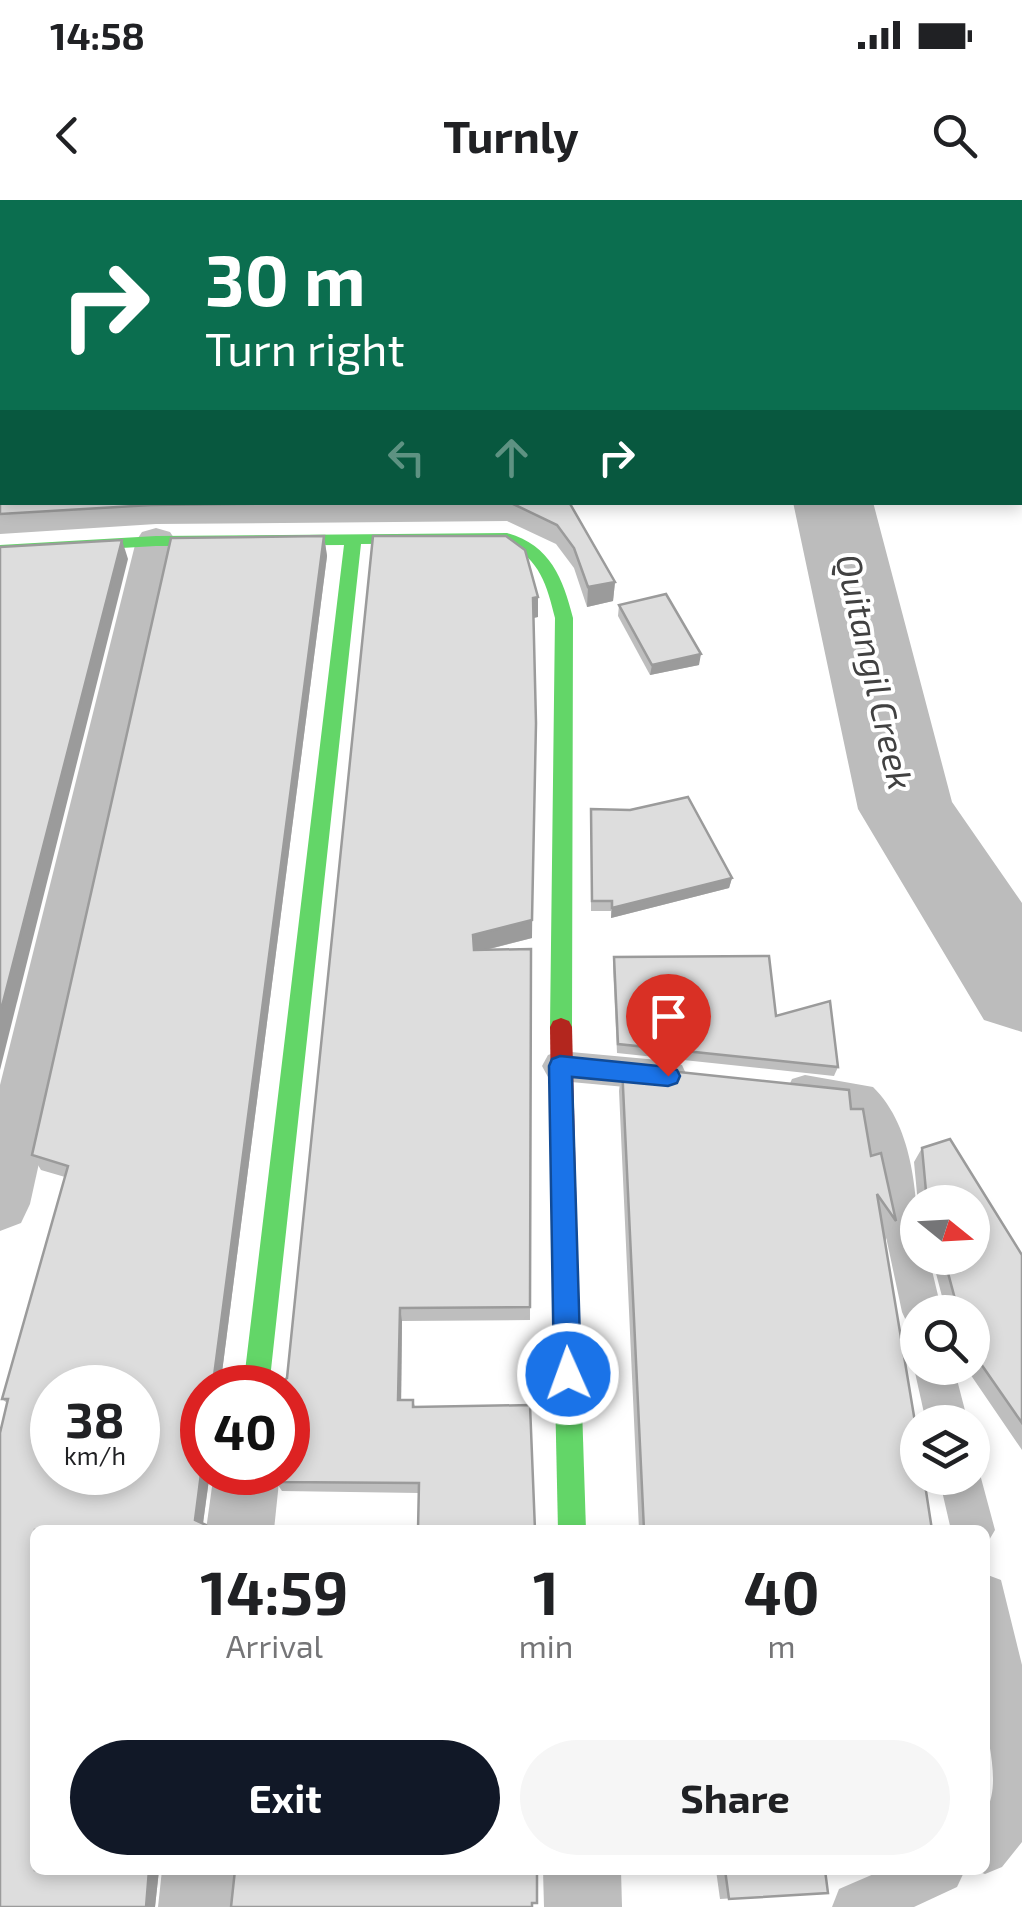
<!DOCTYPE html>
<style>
body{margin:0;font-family:"Exo 2",sans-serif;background:#f6f6f6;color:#202124;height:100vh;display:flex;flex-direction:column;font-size:38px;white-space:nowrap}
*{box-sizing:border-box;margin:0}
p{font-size:32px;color:#757577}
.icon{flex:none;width:55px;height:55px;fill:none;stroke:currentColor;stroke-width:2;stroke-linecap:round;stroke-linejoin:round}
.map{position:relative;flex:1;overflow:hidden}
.side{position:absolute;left:30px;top:1325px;width:960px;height:350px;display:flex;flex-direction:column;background:#fff;border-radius:15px;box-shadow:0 5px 15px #0003}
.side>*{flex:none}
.top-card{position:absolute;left:0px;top:0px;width:1022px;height:305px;box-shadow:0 5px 15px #0003;background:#0b6e4f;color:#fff;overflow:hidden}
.needle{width:65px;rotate:108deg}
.controls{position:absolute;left:900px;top:985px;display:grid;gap:20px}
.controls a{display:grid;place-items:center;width:90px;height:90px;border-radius:50%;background:#fff;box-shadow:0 5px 15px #0003;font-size:50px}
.speed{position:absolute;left:30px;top:1165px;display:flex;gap:20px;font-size:50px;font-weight:700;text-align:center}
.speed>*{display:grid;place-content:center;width:130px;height:130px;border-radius:50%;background:#fff;box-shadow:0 5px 15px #0003;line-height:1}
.speed small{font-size:25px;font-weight:400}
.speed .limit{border:15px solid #d22;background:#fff;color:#111}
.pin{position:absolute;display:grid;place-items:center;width:85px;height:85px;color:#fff;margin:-102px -42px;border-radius:50% 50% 50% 0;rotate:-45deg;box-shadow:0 0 10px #0007}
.pin .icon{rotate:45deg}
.me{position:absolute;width:110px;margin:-55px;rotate:358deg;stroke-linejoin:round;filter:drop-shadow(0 0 8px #0008)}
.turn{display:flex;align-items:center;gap:35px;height:210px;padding:0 40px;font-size:45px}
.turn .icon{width:130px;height:130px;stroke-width:2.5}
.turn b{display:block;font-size:70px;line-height:85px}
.lanes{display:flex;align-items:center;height:95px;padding:0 40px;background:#0003;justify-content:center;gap:50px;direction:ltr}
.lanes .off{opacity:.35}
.eta{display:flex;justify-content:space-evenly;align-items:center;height:170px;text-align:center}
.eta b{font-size:60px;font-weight:700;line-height:70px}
.primary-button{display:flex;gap:20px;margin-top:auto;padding:20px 40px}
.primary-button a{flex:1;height:115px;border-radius:60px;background:#111827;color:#fff;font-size:40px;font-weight:700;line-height:115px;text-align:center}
.primary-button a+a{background:#f6f6f6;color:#202124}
.status{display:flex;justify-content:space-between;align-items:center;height:70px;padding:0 50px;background:#fff;direction:ltr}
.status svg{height:28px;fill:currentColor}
header{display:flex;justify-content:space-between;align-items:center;height:130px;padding:0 40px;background:#fff;font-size:45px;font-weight:700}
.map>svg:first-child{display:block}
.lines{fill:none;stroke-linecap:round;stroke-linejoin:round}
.river{fill:#bcbcbc;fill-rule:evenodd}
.lane{fill:#bebebe;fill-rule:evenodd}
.street{fill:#bebebe;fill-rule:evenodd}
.fast{fill:#63d668;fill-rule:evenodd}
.jam{fill:#b3261e;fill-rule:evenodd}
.wall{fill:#bebebe;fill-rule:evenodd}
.shaded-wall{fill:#9b9b9b}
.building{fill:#ddd;stroke:#9b9b9b;stroke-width:2.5;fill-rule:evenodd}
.route{fill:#1a73e8;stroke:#114b97;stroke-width:2.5}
.labels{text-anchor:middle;stroke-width:8;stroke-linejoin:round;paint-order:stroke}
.water-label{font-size:35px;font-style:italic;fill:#414141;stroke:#fff}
</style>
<div class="status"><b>14:58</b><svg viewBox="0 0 49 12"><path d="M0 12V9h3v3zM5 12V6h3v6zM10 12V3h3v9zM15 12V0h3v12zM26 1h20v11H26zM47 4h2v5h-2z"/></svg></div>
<header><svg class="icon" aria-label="back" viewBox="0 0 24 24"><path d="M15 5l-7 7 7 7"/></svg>Turnly<svg class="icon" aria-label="search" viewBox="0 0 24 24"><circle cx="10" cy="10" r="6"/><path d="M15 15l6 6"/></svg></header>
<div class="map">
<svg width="1022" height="1707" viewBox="0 0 1022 1707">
<rect width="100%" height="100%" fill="#fff"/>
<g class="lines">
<g class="river">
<polygon points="610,0 675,0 677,2 612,2"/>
<polygon points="793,302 873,302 952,602 1022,703 1022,832 984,820 858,609"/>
</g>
<g class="lane">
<polygon points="560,851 669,861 682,865 687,876 682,887 669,891 560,881 548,877 542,866 548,855"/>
<path d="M 805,875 L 873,887 C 915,928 918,1001 918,1058 L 929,1058 L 942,1112 L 918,1112 L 918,1129 L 908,1125 L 902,1112 L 862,924 L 850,912 L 792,901 L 787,890 L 792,879 Z"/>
<polygon points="918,1159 918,1168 954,1168 968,1222 926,1222 914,1168"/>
<polygon points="972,1262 981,1278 995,1330 985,1347 985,1330 951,1330 939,1278 972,1278"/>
<path d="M 985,1374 L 1001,1380 L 1022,1465 L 1022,1642 L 1002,1667 L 985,1674 L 974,1670 L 985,1670 L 985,1612 C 1002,1586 987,1542 985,1513 C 981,1467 985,1420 985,1374 Z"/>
<polygon points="883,1670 965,1670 957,1687 914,1707 832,1707 839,1689"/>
</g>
<g class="street">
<polygon points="715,0 748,0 750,2 717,2"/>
<rect x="1020" y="3" width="2" height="20"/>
<rect x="1020" y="213" width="2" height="22"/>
<polygon points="156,328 170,332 176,341 30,1004 21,1023 0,1031 0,885 136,341 142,332"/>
<polygon points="214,1272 280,1272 274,1330 206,1330"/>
<polygon points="162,1670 240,1670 236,1707 158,1707"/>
<polygon points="543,1670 621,1670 622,1707 544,1707"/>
</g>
<g class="fast">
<path d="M 507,333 C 550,345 563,378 573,418 L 572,827 L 569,833 L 553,833 L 550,827 L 555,418 C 547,385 539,357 505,343 L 361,344 L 269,1188 L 243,1188 L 344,345 L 156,346 L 0,355 L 0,345 L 156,336 Z"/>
<polygon points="567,1134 576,1137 580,1146 586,1330 558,1330 554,1146 558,1137"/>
</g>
<polygon class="jam" points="561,818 569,821 572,827 580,1146 576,1155 567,1158 558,1155 554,1146 550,827 553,821"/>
</g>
<g class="wall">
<polygon points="0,134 2,302 569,302 615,382 613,401 587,407 574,368 556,344 507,321 156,324 0,334"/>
<path d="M 324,336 L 327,356 L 221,1180 L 283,1181 L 287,1178 L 373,336 L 506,336 L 525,350 L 538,397 L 538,417 L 533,418 L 536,523 L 532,738 L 486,750 L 531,749 L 530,1120 L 402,1121 L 401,1200 L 413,1200 L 415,1207 L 530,1205 L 535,1330 L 418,1330 L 419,1293 L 282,1291 L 276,1282 L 277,1272 L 288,1272 L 288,1188 L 202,1188 L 202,1272 L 210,1272 L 203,1324 L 210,1330 L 35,1330 L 35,1670 L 159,1670 L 155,1707 L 0,1707 L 0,1233 L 7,1203 L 2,1199 L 65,977 L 41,970 L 32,955 L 171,338 ZM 52,1188 L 138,1188 L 138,1272 L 52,1272 Z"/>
<polygon points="619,405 699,465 650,475 618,416"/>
<polygon points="591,609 732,678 729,688 611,718 611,711 591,711"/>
<polygon points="614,757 838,867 834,876 617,853 613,766"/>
<polygon points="622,866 851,909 896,1021 885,1041 932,1330 639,1330 619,891"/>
<polygon points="922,948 1022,1055 1022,1250 966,1168 972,1168 972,1112 934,1112 940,1104 944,1104 932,1058 972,1058 972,1002 918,1002 918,1004 914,962"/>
<polygon points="716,1670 825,1670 828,1693 720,1699"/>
</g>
<g class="shaded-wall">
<polygon points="324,336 327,356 220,1188 214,1176"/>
<polygon points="122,340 128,359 0,870 0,814"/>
<polygon points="615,382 613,401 587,407 588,387"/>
<polygon points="538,397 538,417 533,418 533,398"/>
<polygon points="701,454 699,465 650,475 652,465"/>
<polygon points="732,678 729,688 611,718 612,708"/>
<polygon points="532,720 532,738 473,753 473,735"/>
<polygon points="400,1108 402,1121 401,1212 398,1200"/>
<polygon points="202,1266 202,1272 210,1272 202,1330 195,1320"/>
<polygon points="149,1670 159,1670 155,1707 146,1707"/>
</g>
<g class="building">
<polygon points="50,0 274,0 274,2 49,2"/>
<polygon points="0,134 2,134 2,302 394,302 151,305 0,314"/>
<polygon points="509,302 569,302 615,382 588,387 574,348 557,325"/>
<path d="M 324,336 L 214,1176 L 217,1180 L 283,1181 L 287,1178 L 373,336 L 506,336 L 525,350 L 538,397 L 533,398 L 536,523 L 532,720 L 473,735 L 474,750 L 531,749 L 530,1107 L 400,1108 L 398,1200 L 413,1200 L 413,1207 L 530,1205 L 535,1330 L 418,1330 L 419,1283 L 276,1282 L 277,1272 L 288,1272 L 288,1188 L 202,1188 L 202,1266 L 195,1320 L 206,1325 L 205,1330 L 35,1330 L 35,1670 L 149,1670 L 146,1707 L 0,1707 L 0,1233 L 8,1199 L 2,1199 L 68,966 L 32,955 L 171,338 ZM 52,1188 L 138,1188 L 138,1272 L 52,1272 Z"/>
<polygon points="122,340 0,814 0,347"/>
<polygon points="666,394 701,454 652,465 619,405"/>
<polygon points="688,597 732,678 612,708 612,701 592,701 591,609 630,610"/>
<polygon points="769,756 776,816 830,801 838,867 618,844 614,757"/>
<polygon points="622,866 849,890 851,909 863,909 871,956 881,953 896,1021 877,994 918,1240 918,1278 924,1278 932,1330 644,1330"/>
<polygon points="950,939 1022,1055 1022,1223 972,1151 972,1112 946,1112 940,1104 951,1104 955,1099 944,1058 972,1058 972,1002 927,1002 922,948"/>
<polygon points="235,1670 537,1670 537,1703 532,1703 532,1707 231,1707"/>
<polygon points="725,1670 825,1670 828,1693 729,1699"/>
</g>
<polygon class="route" points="560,856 668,867 677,870 680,876 677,883 668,886 572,877 581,1174 577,1183 568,1187 558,1183 554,1174 549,866 552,859"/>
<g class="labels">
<g class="water-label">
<text transform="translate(874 472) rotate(77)" y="12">Quitangil Creek</text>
</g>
</g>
</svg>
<div class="controls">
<a><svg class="needle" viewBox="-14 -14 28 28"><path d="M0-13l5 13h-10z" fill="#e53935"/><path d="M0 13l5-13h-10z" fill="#757577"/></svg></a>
<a><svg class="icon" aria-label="search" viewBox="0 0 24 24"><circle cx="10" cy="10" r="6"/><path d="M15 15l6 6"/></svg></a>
<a><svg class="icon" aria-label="layers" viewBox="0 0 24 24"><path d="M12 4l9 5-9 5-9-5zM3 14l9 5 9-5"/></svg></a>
</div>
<div class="speed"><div>38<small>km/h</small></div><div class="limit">40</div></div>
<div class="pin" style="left:668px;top:876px;background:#d93025"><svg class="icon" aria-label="arrive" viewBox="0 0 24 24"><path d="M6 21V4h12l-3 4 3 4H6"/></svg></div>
<svg class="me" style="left:568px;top:1174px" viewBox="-20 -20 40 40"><circle r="17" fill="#1a73e8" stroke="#fff" stroke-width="3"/><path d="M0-11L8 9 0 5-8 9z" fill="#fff"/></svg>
<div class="top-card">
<div class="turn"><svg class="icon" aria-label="right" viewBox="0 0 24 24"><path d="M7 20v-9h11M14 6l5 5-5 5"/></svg><div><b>30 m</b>Turn right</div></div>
<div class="lanes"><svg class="icon off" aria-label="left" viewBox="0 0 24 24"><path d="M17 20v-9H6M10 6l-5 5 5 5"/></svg><svg class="icon off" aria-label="ahead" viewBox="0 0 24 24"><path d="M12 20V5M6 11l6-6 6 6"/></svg><svg class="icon" aria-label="right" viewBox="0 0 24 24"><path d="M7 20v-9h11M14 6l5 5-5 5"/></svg></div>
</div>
<section class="side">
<div class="eta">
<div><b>14:59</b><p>Arrival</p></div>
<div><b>1</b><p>min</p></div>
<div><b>40</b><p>m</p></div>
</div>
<div class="primary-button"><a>Exit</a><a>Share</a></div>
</section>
</div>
